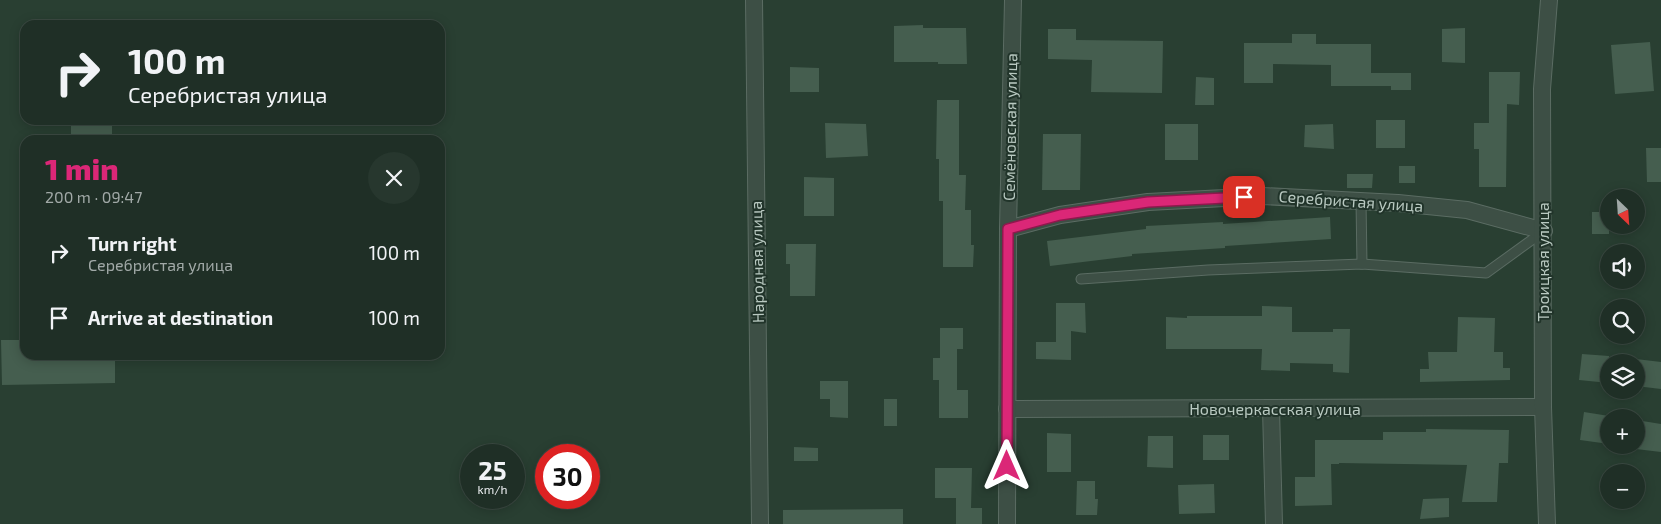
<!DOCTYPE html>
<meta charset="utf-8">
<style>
body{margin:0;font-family:"Exo 2",sans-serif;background:#27372e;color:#f1f3f6;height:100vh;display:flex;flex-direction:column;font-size:19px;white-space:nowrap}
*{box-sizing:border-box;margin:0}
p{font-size:16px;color:#a1a9a7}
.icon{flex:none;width:28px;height:28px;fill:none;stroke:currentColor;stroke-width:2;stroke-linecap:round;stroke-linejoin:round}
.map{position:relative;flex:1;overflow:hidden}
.sheet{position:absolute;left:20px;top:135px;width:425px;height:225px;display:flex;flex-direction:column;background:#1f2f26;border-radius:15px;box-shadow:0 2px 12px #0003,0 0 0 1px #3c4a43}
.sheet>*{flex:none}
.banner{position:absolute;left:20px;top:20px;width:425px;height:105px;border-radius:15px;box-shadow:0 2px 12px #0003,0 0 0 1px #3c4a43;background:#1f2f26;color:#f1f3f6;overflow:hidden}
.needle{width:32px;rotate:155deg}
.buttons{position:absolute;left:1600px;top:189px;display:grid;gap:10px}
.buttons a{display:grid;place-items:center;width:45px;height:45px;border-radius:50%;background:#1f2f26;box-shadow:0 2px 12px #0003,0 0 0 1px #3c4a43;font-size:25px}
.speed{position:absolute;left:460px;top:444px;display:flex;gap:10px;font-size:25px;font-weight:700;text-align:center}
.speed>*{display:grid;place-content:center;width:65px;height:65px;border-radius:50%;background:#1f2f26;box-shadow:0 2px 12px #0003,0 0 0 1px #3c4a43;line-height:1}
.speed small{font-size:12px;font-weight:400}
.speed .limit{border:8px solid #d22;background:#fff;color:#111}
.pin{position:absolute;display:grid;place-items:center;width:42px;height:42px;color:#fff;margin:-21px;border-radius:10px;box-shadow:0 2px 8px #0006}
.me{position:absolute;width:55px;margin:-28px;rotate:0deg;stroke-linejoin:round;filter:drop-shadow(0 0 4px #0008)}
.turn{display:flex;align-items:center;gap:18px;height:105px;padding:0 25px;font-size:22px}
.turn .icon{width:65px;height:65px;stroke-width:2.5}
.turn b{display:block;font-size:35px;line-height:42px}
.round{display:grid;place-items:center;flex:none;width:52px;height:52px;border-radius:26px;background:#27372e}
.headline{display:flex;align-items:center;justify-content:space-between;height:85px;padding:0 25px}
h1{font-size:30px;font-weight:800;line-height:38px;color:#db2777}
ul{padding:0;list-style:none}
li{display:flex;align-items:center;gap:15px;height:65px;padding:0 25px}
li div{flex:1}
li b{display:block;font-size:19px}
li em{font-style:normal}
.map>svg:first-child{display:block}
.building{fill:#455e4f}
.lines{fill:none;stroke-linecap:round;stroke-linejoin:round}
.lane-casing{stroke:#5b6c63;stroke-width:11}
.street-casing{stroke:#5b6c63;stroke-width:18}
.lane{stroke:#3d4f45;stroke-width:9}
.street{stroke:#3d4f45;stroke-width:16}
.route-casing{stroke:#8e194d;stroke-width:12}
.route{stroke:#db2777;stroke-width:9}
.labels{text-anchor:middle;stroke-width:4;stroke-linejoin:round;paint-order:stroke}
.street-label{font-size:16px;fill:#b9c9c1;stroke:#21342a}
</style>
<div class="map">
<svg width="1661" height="524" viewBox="0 0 1661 524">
<rect width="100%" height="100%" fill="#293f32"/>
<g class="building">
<polygon points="923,25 923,28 966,28 967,64 938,64 938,62 894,62 894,26"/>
<polygon points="1465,28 1465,63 1442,62 1442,29"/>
<polygon points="1048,29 1076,29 1076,40 1163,41 1162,93 1091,92 1092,60 1048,59"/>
<polygon points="1292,34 1316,34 1316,44 1371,44 1371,73 1411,73 1411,90 1391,90 1391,86 1331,86 1331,65 1273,64 1273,83 1244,83 1244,43 1292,43"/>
<polygon points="1650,42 1654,91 1615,94 1611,45"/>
<polygon points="790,67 819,68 819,92 790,92"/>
<polygon points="1489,72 1520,72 1519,105 1507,104 1506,187 1479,187 1479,149 1474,149 1474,123 1489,123"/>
<polygon points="1196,77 1214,78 1214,105 1195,105"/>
<polygon points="937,100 959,100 959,175 966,175 965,210 971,210 971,245 974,245 973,267 943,267 943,201 939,201 939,159 936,159"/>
<rect x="71" y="120" width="41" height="20"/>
<rect x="1376" y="120" width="29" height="28"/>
<polygon points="825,123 866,124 868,156 826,158"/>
<rect x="1165" y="124" width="33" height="36"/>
<polygon points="1333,124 1334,149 1304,147 1305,125"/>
<polygon points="1043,134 1081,134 1080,190 1042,190"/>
<polygon points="1646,148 1661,148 1661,182 1647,182"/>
<rect x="1399" y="166" width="16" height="17"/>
<polygon points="1347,174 1373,174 1372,188 1347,188"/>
<polygon points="804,177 834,178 834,216 804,216"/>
<rect x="1592" y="212" width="17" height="22"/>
<polygon points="1330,217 1331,239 1225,246 1225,248 1132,254 1132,256 1050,266 1047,241 1146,229 1146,226 1223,222 1223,224"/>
<polygon points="786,244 816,244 815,296 790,296 790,264 786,264"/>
<polygon points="1056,303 1085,303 1086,333 1071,331 1071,360 1036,359 1036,342 1056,342"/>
<polygon points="1262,306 1292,307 1292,332 1333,332 1333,329 1350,329 1349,373 1333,372 1333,364 1290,363 1290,371 1261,370 1262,349 1166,349 1166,317 1187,318 1187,316 1262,316"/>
<polygon points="1458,317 1495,318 1494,352 1503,352 1503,368 1510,368 1510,380 1420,382 1420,369 1429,369 1428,352 1457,352"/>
<polygon points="940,328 963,328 963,349 957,349 957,390 968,390 968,418 939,418 939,380 933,380 933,358 940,358"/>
<polygon points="1,340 25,340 25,355 115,355 115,383 2,385"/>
<polygon points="1582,354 1609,356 1609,383 1579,380"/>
<polygon points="1636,359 1661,362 1661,389 1636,386"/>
<polygon points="820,381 848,381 848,418 830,417 830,399 820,399"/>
<rect x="884" y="399" width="13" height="27"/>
<polygon points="1584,412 1609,416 1609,444 1580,440"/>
<polygon points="1636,420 1661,424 1661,452 1636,449"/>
<polygon points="1426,429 1509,430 1508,463 1499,463 1497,502 1462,502 1467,465 1339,463 1339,464 1331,464 1332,505 1295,506 1295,477 1315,477 1315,440 1383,440 1383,432 1426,432"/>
<polygon points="1047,433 1071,434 1071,472 1047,472"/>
<rect x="1203" y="435" width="26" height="25"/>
<polygon points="1148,436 1173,436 1173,468 1147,467"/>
<polygon points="794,447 818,448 818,461 794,461"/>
<polygon points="935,468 972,468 971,508 982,508 982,524 956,524 956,498 935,498"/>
<polygon points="1077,481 1095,481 1095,499 1098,499 1097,515 1076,515"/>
<polygon points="1214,484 1215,513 1179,514 1178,485"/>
<polygon points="1449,498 1449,517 1420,519 1423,499"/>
<polygon points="903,509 903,524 783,524 783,510"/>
</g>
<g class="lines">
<g class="lane-casing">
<g id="lane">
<polyline points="1361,201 1362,264"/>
<polyline points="1081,279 1208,270 1362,264 1486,273 1544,231"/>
</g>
</g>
<g class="street-casing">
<g id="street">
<polyline points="754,0 760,524"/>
<polyline points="1008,229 1060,215 1148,202 1263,196 1398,203 1467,210 1544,231"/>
<polyline points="1007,409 1543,407"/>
<polyline points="1271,409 1274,524"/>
<polyline points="1007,524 1008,229 1013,0"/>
<polyline points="1547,524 1543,407 1542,89 1549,0"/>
</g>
</g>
<use href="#lane" class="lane"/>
<use href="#street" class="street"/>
</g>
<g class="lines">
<g class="route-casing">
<polyline id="route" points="1007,466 1008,229 1060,215 1148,202 1244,197"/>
</g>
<use href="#route" class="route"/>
</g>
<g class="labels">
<g class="street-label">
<text transform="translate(1010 127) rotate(-89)" y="6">Семёновская улица</text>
<text transform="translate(1351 201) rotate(4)" y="6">Серебристая улица</text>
<text transform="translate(757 262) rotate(-91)" y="6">Народная улица</text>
<text transform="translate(1543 262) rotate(-90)" y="6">Троицкая улица</text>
<text x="1275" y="415">Новочеркасская улица</text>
</g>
</g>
</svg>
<div class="buttons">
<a><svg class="needle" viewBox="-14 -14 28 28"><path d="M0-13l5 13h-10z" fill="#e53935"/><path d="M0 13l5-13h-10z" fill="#a1a9a7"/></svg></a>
<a><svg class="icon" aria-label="sound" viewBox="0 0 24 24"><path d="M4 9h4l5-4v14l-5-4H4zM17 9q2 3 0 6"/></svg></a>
<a><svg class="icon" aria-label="search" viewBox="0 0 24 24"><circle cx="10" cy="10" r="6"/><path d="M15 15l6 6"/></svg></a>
<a><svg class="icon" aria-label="layers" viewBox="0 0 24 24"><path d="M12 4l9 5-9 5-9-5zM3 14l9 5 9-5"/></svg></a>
<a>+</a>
<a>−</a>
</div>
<div class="speed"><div>25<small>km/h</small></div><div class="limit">30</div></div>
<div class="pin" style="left:1244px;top:197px;background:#d93025"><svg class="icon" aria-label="arrive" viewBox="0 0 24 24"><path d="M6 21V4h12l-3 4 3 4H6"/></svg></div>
<svg class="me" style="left:1007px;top:466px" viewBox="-20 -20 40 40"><path d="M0-17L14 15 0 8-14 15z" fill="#db2777" stroke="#fff" stroke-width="4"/></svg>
<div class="banner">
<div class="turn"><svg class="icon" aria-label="right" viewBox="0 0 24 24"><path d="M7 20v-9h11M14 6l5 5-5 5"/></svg><div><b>100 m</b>Серебристая улица</div></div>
</div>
<section class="sheet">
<div class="headline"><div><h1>1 min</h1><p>200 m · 09:47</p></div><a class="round"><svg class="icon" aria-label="close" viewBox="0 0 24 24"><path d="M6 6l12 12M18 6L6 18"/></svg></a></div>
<ul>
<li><svg class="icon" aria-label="right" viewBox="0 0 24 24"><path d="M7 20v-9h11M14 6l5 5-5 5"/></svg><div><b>Turn right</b><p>Серебристая улица</p></div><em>100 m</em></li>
<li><svg class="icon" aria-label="arrive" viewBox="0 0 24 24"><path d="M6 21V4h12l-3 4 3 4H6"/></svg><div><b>Arrive at destination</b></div><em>100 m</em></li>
</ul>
</section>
</div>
